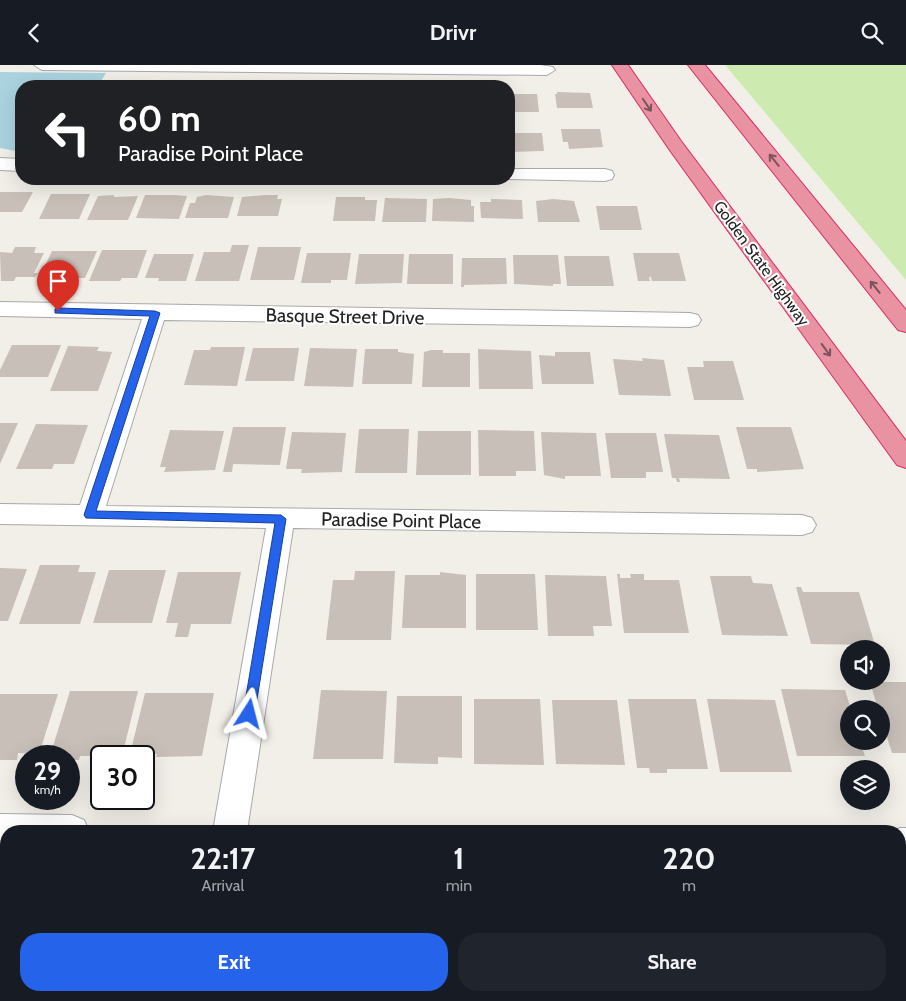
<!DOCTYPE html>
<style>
body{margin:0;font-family:Cabin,sans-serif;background:#20242c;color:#f1f3f6;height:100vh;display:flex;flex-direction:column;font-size:19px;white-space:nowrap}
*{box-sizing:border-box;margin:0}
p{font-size:16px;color:#9ea1a6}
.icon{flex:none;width:28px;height:28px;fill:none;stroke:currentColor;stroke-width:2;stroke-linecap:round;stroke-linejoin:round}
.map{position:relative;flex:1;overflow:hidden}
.details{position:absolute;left:0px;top:760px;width:906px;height:176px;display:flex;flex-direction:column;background:#171b24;border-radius:20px 20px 0 0;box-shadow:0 5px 20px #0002}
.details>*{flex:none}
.top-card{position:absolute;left:15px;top:15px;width:500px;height:105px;border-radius:20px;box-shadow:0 5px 20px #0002;background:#202124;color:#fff;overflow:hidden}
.buttons{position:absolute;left:840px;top:575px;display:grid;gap:10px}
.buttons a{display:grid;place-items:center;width:50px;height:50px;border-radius:50%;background:#171b24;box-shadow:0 5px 20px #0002;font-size:25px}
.speed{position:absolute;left:15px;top:680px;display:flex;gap:10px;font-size:25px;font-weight:700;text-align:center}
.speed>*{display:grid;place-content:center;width:65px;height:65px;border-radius:50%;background:#171b24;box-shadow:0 5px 20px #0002;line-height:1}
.speed small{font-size:12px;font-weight:400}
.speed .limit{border:2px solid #111;border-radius:8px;background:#fff;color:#111}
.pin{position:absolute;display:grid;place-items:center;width:42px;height:42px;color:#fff;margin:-51px -21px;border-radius:50% 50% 50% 0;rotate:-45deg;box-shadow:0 0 5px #0007}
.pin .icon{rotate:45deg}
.me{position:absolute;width:55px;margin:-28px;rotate:9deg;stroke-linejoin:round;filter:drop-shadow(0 0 4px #0008)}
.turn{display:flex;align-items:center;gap:18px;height:105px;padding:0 20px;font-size:22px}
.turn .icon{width:65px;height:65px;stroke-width:2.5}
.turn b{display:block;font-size:35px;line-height:42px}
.eta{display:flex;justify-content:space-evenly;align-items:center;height:85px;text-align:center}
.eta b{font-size:30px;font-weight:700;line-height:35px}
.button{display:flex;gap:10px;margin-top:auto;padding:10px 20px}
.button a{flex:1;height:58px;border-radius:20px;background:#2563eb;color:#fff;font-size:20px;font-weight:700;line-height:58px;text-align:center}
.button a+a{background:#20242c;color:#f1f3f6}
header{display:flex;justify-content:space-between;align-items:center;height:65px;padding:0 20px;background:#171b24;font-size:22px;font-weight:700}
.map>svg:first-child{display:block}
.grass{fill:#cdebb0}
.water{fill:#aad3df}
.building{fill:#c7bfb8}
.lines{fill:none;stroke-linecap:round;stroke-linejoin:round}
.minor-casing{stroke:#a9a9a9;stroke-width:2}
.highway-casing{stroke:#dc2a67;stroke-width:2}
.minor{fill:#fff;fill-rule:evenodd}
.highway{fill:#e892a2;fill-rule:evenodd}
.oneway{stroke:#7b545c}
.route{fill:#2563eb;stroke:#184099}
.labels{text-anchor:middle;stroke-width:4;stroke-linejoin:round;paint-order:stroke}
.far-street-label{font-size:16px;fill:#222;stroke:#fff}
.street-label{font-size:19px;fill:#222;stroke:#fff}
</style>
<header><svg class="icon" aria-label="back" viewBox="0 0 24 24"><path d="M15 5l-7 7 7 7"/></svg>Drivr<svg class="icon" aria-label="search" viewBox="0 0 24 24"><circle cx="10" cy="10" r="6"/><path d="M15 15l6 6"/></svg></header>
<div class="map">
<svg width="906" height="936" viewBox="0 0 906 936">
<rect width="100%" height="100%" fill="#f2efe9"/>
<polygon class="grass" points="725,0 906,0 906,215"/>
<polygon class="water" points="0,7 106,8 98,21 21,21 21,87 0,83"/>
<g class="building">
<polygon points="557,27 590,28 593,43 557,43 555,29 557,29"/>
<polygon points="512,29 537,29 539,47 509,47 509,31"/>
<polygon points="561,64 600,64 603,82 569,84 568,77 563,77"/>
<polygon points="509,68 542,68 544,86 509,87"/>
<polygon points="0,127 33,127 22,147 0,147"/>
<polygon points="51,129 90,129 79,154 39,154"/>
<polygon points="114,130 114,132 138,131 128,155 87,155 98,131"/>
<polygon points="145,130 174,130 187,131 179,154 136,153"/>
<polygon points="206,130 234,132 228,153 185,153 190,138 195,138 197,132"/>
<polygon points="266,130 278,130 277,134 282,134 278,151 237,151 242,132"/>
<polygon points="336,132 365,132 365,135 377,135 375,156 333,156"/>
<polygon points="385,133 427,134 426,157 382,157"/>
<polygon points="449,133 471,135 471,141 474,141 474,157 432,156 433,134"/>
<polygon points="491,134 522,135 523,154 481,153 480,137 491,137"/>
<polygon points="553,134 574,136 580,157 538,157 536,136"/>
<polygon points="596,141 637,141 642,165 600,165"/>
<polygon points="232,180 249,180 239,216 195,216 204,187 230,187"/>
<polygon points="15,182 36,182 34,188 44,188 34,208 38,208 35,212 16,212 14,216 1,216 0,187 12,188"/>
<polygon points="258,182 301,182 294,215 250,215"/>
<polygon points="102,185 147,185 137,213 122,213 120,216 89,216"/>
<polygon points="52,186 97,186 85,213 57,213 56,215 39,214"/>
<polygon points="307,188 351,188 347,215 331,215 331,218 301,218"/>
<polygon points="633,188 679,188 686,216 652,216 651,212 649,212 650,216 638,216"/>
<polygon points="154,189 194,189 186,216 158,216 159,213 145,213"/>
<polygon points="359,189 404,189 402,218 355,219"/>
<polygon points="409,189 453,189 453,219 407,219"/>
<polygon points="513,190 558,190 561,219 553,219 553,221 514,219"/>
<polygon points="564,191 609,191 614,221 567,221"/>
<polygon points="462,193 506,193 507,219 464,220 464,222 461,222"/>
<polygon points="12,280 61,280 48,312 0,312 0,305"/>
<polygon points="68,281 99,282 97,286 112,287 98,326 50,326"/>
<polygon points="211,282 245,282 237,321 184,320 194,285 210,285"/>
<polygon points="253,283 299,283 294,316 245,316"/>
<polygon points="310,283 357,284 353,322 304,321"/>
<polygon points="365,284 398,284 398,287 414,289 412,319 362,319"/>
<polygon points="478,284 531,286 533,324 479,324"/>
<polygon points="431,285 443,285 443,288 470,288 470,322 422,322 424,287"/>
<polygon points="555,287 590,287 594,319 542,319 539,290 555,291"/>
<polygon points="642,293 664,295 671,331 619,330 613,294 643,296"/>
<polygon points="703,296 733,296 744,335 694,335 687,302 704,302"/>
<polygon points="0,358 18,358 0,399"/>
<polygon points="36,359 88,360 74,399 54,399 52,404 16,404"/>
<polygon points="233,362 286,362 280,400 233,399 232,407 223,407"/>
<polygon points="736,362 791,362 804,404 757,407 757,404 747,404"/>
<polygon points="359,364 409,364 407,408 355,408"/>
<polygon points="170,365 224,366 215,405 164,407 166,402 160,402"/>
<polygon points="478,365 534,366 536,406 516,406 516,411 479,411"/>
<polygon points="418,366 471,366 471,410 416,410"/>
<polygon points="292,367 346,368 342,407 301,408 302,404 286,404"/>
<polygon points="541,367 596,368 601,411 565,411 565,414 544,410"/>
<polygon points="605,368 656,368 663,407 646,407 646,413 611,413"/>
<polygon points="664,369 719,370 730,414 679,413 680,417 677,417 676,413 672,413"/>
<polygon points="40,500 80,500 78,507 96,507 80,559 19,559"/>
<polygon points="0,503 27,504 8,556 0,556"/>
<polygon points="109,505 166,505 152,558 93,558"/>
<polygon points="355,506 395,506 391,575 326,575 333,515 354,515"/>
<polygon points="178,507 241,507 231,559 191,559 188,572 175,572 178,558 166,558"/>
<polygon points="440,507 466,510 466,563 402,563 405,510 440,510"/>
<polygon points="476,509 535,509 538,565 476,565"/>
<polygon points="617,509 620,509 620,513 631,513 630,509 644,509 644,515 679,515 689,568 624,568"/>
<polygon points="545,510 606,511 612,561 593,561 594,571 548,571"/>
<polygon points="710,511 751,511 753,518 772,519 788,571 722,570"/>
<polygon points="796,522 801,522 803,527 859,527 875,580 811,579"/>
<polygon points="870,617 906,617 906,688 892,688 881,653 881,644 878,644"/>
<polygon points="781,624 845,625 851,644 849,644 849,676 860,676 865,691 797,691"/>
<polygon points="321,625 387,626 383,694 313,694"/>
<polygon points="70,626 138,626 122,691 80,691 79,695 69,695 69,691 50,691"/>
<polygon points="145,628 214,628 202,691 156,692 157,689 130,689"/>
<polygon points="0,629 58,629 39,689 18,688 17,695 0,695"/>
<polygon points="397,631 462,631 462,693 438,692 438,699 394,698"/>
<polygon points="474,634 540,634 544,700 474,699"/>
<polygon points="628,634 696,634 708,704 667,704 667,708 650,708 649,703 637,703"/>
<polygon points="707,634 775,635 792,707 720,707"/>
<polygon points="552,635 617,635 625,700 556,699"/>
<polygon points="0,862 6,862 6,930 51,930 50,936 0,936"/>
<polygon points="900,886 906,886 906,936 871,936 869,930 900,930"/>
<polygon points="64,930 144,930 142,936 63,936"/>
<rect x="283" y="930" width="80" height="6"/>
<rect x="375" y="930" width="86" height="6"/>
<rect x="476" y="930" width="80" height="6"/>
<polygon points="568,930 648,930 649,936 568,936"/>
<polygon points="662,930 743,930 744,936 663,936"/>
<polygon points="774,930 854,930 855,936 776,936"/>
</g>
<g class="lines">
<g class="minor-casing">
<g id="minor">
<polygon points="34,0 540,0 553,2 555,5 547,10 42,5"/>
<polygon points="0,93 21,94 21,106 0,105"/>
<polygon points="509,104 605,104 612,106 614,110 612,114 605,116 502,114 509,114"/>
<polygon points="0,237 690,248 698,250 701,255 698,260 690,262 164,255 106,441 802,450 812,453 816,460 812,467 802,470 293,463 247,766 213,766 266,463 0,459 0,439 80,440 142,254 0,251"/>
<polygon points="0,749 72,750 84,755 89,766 6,766 6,781 0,781"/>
<polygon points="900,763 906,763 906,797 900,797 900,766 893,766"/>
<polygon points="185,930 223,930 222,936 184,936"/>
</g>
</g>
<g class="highway-casing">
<g id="highway">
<polygon points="612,0 628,0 681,76 906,376 906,403 897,400 669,84"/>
<polygon points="688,0 705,0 906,245 906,267 898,265"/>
</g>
</g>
<use href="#minor" class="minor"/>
<use href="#highway" class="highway"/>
</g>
<defs><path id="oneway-shaft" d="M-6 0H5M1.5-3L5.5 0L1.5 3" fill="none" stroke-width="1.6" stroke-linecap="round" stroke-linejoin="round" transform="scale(1.25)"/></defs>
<g class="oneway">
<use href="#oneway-shaft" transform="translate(647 40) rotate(56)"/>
<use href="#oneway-shaft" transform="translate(774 95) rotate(-129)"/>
<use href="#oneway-shaft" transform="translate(875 222) rotate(-129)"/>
<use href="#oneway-shaft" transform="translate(826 285) rotate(54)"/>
</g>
<polygon class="route" points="58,243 155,246 160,248 96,446 281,450 286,454 254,653 245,653 243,649 275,458 86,453 84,450 150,251 55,248 55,244"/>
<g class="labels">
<g class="far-street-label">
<text transform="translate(762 198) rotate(54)" y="6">Golden State Highway</text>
</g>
<g class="street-label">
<text transform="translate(345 251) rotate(1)" y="7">Basque Street Drive</text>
<text transform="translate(401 455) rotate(1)" y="7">Paradise Point Place</text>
</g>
</g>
</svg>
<div class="buttons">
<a><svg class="icon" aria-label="sound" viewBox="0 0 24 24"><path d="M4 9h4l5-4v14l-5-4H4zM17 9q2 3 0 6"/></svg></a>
<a><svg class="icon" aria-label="search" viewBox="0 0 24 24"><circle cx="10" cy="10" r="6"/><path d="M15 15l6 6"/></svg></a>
<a><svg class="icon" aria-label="layers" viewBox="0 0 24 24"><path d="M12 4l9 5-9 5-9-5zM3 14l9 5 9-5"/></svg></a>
</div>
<div class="speed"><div>29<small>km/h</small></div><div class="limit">30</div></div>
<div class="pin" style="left:58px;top:246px;background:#d93025"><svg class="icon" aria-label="arrive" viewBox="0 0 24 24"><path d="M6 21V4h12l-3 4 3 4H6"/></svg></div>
<svg class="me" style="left:249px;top:649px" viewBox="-20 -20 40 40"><path d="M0-17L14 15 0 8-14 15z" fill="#2563eb" stroke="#fff" stroke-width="4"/></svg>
<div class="top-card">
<div class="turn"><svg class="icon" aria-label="left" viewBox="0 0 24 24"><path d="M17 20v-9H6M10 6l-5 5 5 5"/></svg><div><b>60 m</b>Paradise Point Place</div></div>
</div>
<section class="details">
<div class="eta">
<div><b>22:17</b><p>Arrival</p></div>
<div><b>1</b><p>min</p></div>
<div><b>220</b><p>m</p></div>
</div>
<div class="button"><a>Exit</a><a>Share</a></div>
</section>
</div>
